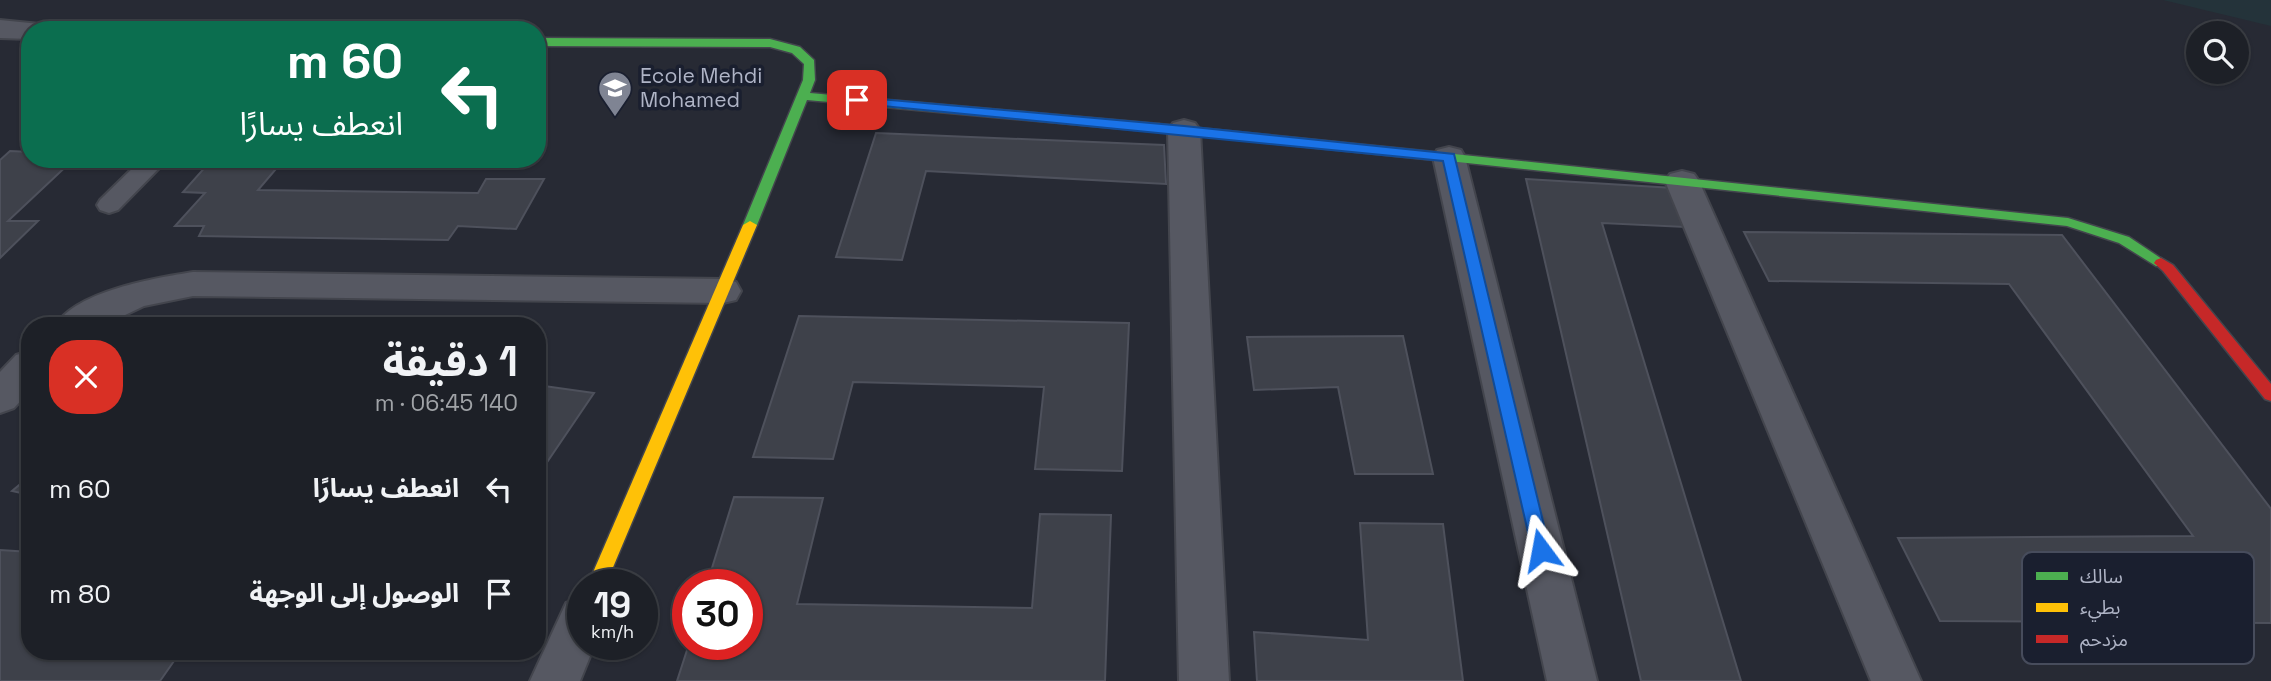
<!DOCTYPE html>
<html lang="ar">
<meta charset="utf-8">
<style>
body{margin:0;font-family:"Space Grotesk","Noto Sans Arabic",sans-serif;background:#2a2d33;color:#f1f3f6;direction:rtl;height:100vh;display:flex;flex-direction:column;font-size:26px;white-space:nowrap}
*{box-sizing:border-box;margin:0}
p{font-size:23px;color:#a0a3a7}
.icon{flex:none;width:38px;height:38px;fill:none;stroke:currentColor;stroke-width:2;stroke-linecap:round;stroke-linejoin:round}
.map{position:relative;flex:1;overflow:hidden;direction:ltr}
.drawer{position:absolute;left:21px;top:317px;width:525px;height:343px;display:flex;flex-direction:column;background:#1d2027;border-radius:28px;box-shadow:0 2px 5px #0004,0 0 0 2px #3b3e44;direction:rtl}
.drawer>*{flex:none}
.top-card{position:absolute;left:21px;top:21px;width:525px;height:147px;border-radius:28px;box-shadow:0 2px 5px #0004,0 0 0 2px #3b3e44;direction:rtl;background:#0b6e4f;color:#fff;overflow:hidden}
.buttons{position:absolute;left:2186px;top:21px;display:grid;gap:14px}
.buttons a{display:grid;place-items:center;width:63px;height:63px;border-radius:50%;background:#1d2027;box-shadow:0 2px 5px #0004,0 0 0 2px #3b3e44;font-size:35px}
.speed{position:absolute;left:567px;top:569px;display:flex;gap:14px;font-size:35px;font-weight:700;text-align:center}
.speed>*{display:grid;place-content:center;width:91px;height:91px;border-radius:50%;background:#1d2027;box-shadow:0 2px 5px #0004,0 0 0 2px #3b3e44;line-height:1}
.speed small{font-size:18px;font-weight:400}
.speed .limit{border:10px solid #d22;background:#fff;color:#111}
.pin{position:absolute;display:grid;place-items:center;width:60px;height:60px;color:#fff;margin:-30px;border-radius:14px;box-shadow:0 4px 10px #0006}
.me{position:absolute;width:77px;margin:-38px;rotate:347deg;stroke-linejoin:round;filter:drop-shadow(0 0 5px #0008)}
.turn{display:flex;align-items:center;gap:24px;height:147px;padding:0 28px;font-size:32px}
.turn .icon{width:91px;height:91px;stroke-width:2.5}
.turn b{display:block;font-size:49px;line-height:60px}
.round{display:grid;place-items:center;flex:none;width:74px;height:74px;border-radius:28px;background:#2a2d33}
.headline{display:flex;align-items:center;justify-content:space-between;height:119px;padding:0 28px}
h1{font-size:42px;font-weight:700;line-height:52px}
ul{padding:0;list-style:none}
li{display:flex;align-items:center;gap:21px;height:105px;padding:0 28px}
li div{flex:1}
li b{display:block;font-size:26px}
li em{font-style:normal}
.map>svg:first-child{display:block}
.green{fill:#24333a}
.building{fill:#3e414a;stroke:#4e515c;stroke-width:2}
.lines{fill:none;stroke-linecap:round;stroke-linejoin:round}
.lane-casing{stroke:#43454d;stroke-width:4}
.street-casing{stroke:#43454d;stroke-width:4}
.fast-casing{stroke:#43454d;stroke-width:3}
.slow-casing{stroke:#43454d;stroke-width:3}
.jam-casing{stroke:#43454d;stroke-width:3}
.lane{fill:#565862;fill-rule:evenodd}
.street{fill:#565862;fill-rule:evenodd}
.fast{fill:#4caf50;fill-rule:evenodd}
.slow{fill:#ffc107;fill-rule:evenodd}
.jam{fill:#c62828;fill-rule:evenodd}
.route{fill:#1a73e8;stroke:#114b97;stroke-width:2}
.labels{text-anchor:middle;stroke-width:7;stroke-linejoin:round;paint-order:stroke}
.far-poi-label{font-size:21px;fill:#afb4c6;stroke:#1a1f2f;text-anchor:start}
.key{fill:#1a1f2f;stroke:#474c5c;stroke-width:2}
.key-label{font-size:19px;fill:#afb4c6}
</style>
<div class="map">
<svg width="2271" height="681" viewBox="0 0 2271 681">
<rect width="100%" height="100%" fill="#272a34"/>
<polygon class="green" points="2163,0 2271,0 2271,26"/>
<g class="building">
<polygon points="876,133 1164,145 1166,184 926,171 902,260 836,257"/>
<polygon points="10,151 30,152 30,159 74,159 8,221 38,221 0,258 0,160"/>
<polygon points="186,159 305,159 304,162 281,163 258,190 478,193 486,179 544,179 516,229 458,226 448,240 199,236 204,226 175,226 205,193 183,192 208,164 181,164"/>
<polygon points="1526,179 1674,188 1685,227 1602,223 1741,681 1641,681"/>
<polygon points="1744,232 2062,235 2271,509 2271,623 1940,621 1898,538 2193,536 2009,284 1769,281"/>
<polygon points="799,316 1129,323 1122,471 1035,469 1044,387 853,382 833,459 753,457"/>
<polygon points="149,321 229,326 145,326"/>
<polygon points="1403,336 1433,474 1355,474 1338,387 1254,390 1247,337"/>
<polygon points="537,385 594,393 537,477"/>
<polygon points="30,476 30,495 12,491"/>
<polygon points="734,497 823,498 797,604 1032,608 1040,514 1111,515 1105,681 677,681 689,644 747,644 747,584 707,584"/>
<polygon points="1360,523 1443,524 1463,681 1257,681 1254,632 1368,640"/>
<polygon points="0,550 30,552 30,651 181,651 160,681 0,681"/>
</g>
<g class="lines">
<g class="lane-casing">
<polygon id="lane" points="142,159 168,159 118,210 109,213 100,210 97,205 100,200"/>
</g>
<g class="street-casing">
<g id="street">
<polygon points="0,20 40,24 44,30 30,30 30,39 0,38"/>
<polygon points="1184,120 1195,123 1200,130 1229,681 1179,681 1168,130 1173,123"/>
<polygon points="1449,147 1461,150 1465,157 1597,681 1547,681 1433,157 1437,150"/>
<polygon points="1682,171 1694,174 1699,181 1921,681 1871,681 1665,181 1670,174"/>
<path d="M 193,272 L 723,279 L 736,282 L 741,291 L 736,300 L 723,303 L 193,296 L 144,306 L 102,326 L 55,326 C 76,291 155,278 193,272 Z"/>
<polygon points="30,351 30,391 14,408 0,413 0,372 16,355"/>
<polygon points="583,597 583,644 595,644 580,681 530,681 566,603"/>
</g>
</g>
<g class="fast-casing">
<g id="fast">
<polygon points="537,38 770,39 800,47 814,60 815,80 810,93 1159,124 1166,128 1159,132 807,100 757,225 750,229 743,225 803,80 804,64 792,53 770,47 537,46"/>
<polygon points="1444,153 2068,218 2129,237 2168,263 2166,266 2156,266 2119,243 2067,226 1439,160 1437,157"/>
</g>
</g>
<g class="slow-casing">
<polygon id="slow" points="750,221 757,225 606,584 588,584 743,225"/>
</g>
<g class="jam-casing">
<g id="jam">
<polygon points="1159,124 1444,153 1451,157 1444,161 1154,131 1152,128"/>
<polygon points="2161,258 2173,265 2271,384 2271,401 2265,399 2163,271 2154,263 2156,260"/>
</g>
</g>
<use href="#lane" class="lane"/>
<use href="#street" class="street"/>
<use href="#fast" class="fast"/>
<use href="#slow" class="slow"/>
<use href="#jam" class="jam"/>
</g>
<polygon class="route" points="857,97 1184,126 1454,154 1550,550 1548,555 1541,558 1534,555 1532,550 1443,161 852,103 850,100"/>
<defs>
<g id="school-pin" transform="scale(1.75)"><path d="M0 17L-7.5 6A9.5 9.5 0 1 1 7.5 6Z" fill="#7f8493" stroke="#1a1f2f"/><path d="M0-5L7-2L0 1L-7-2ZM-4 1L0 2.5L4 1V4Q0 6-4 4Z" fill="#fff"/></g>
</defs>
<g fill-rule="evenodd">
<use href="#school-pin" x="615" y="88"/>
</g>
<g class="labels">
<g class="far-poi-label">
<text x="640" y="83">Ecole Mehdi<tspan x="640" dy="24">Mohamed</tspan></text>
</g>
</g>
<rect x="2022" y="552" width="232" height="112" rx="10" class="key"/>
<rect x="2036" y="572" width="32" height="8" fill="#4caf50"/>
<rect x="2036" y="603" width="32" height="9" fill="#ffc107"/>
<rect x="2036" y="635" width="32" height="8" fill="#c62828"/>
<g class="key-label">
<text x="2080" y="583">سالك</text>
<text x="2080" y="614">بطيء</text>
<text x="2080" y="646">مزدحم</text>
</g>
</svg>
<div class="buttons">
<a><svg class="icon" aria-label="search" viewBox="0 0 24 24"><circle cx="10" cy="10" r="6"/><path d="M15 15l6 6"/></svg></a>
</div>
<div class="speed"><div>19<small>km/h</small></div><div class="limit">30</div></div>
<div class="pin" style="left:857px;top:100px;background:#d93025"><svg class="icon" aria-label="arrive" viewBox="0 0 24 24"><path d="M6 21V4h12l-3 4 3 4H6"/></svg></div>
<svg class="me" style="left:1541px;top:550px" viewBox="-20 -20 40 40"><path d="M0-17L14 15 0 8-14 15z" fill="#1a73e8" stroke="#fff" stroke-width="4"/></svg>
<div class="top-card">
<div class="turn"><svg class="icon" aria-label="left" viewBox="0 0 24 24"><path d="M17 20v-9H6M10 6l-5 5 5 5"/></svg><div><b>60 m</b>انعطف يسارًا</div></div>
</div>
<section class="drawer">
<div class="headline"><div><h1>1 دقيقة</h1><p>140 m · 06:45</p></div><a class="round" style="background:#d93025;color:#fff"><svg class="icon" aria-label="close" viewBox="0 0 24 24"><path d="M6 6l12 12M18 6L6 18"/></svg></a></div>
<ul>
<li><svg class="icon" aria-label="left" viewBox="0 0 24 24"><path d="M17 20v-9H6M10 6l-5 5 5 5"/></svg><div><b>انعطف يسارًا</b></div><em>60 m</em></li>
<li><svg class="icon" aria-label="arrive" viewBox="0 0 24 24"><path d="M6 21V4h12l-3 4 3 4H6"/></svg><div><b>الوصول إلى الوجهة</b></div><em>80 m</em></li>
</ul>
</section>
</div>
